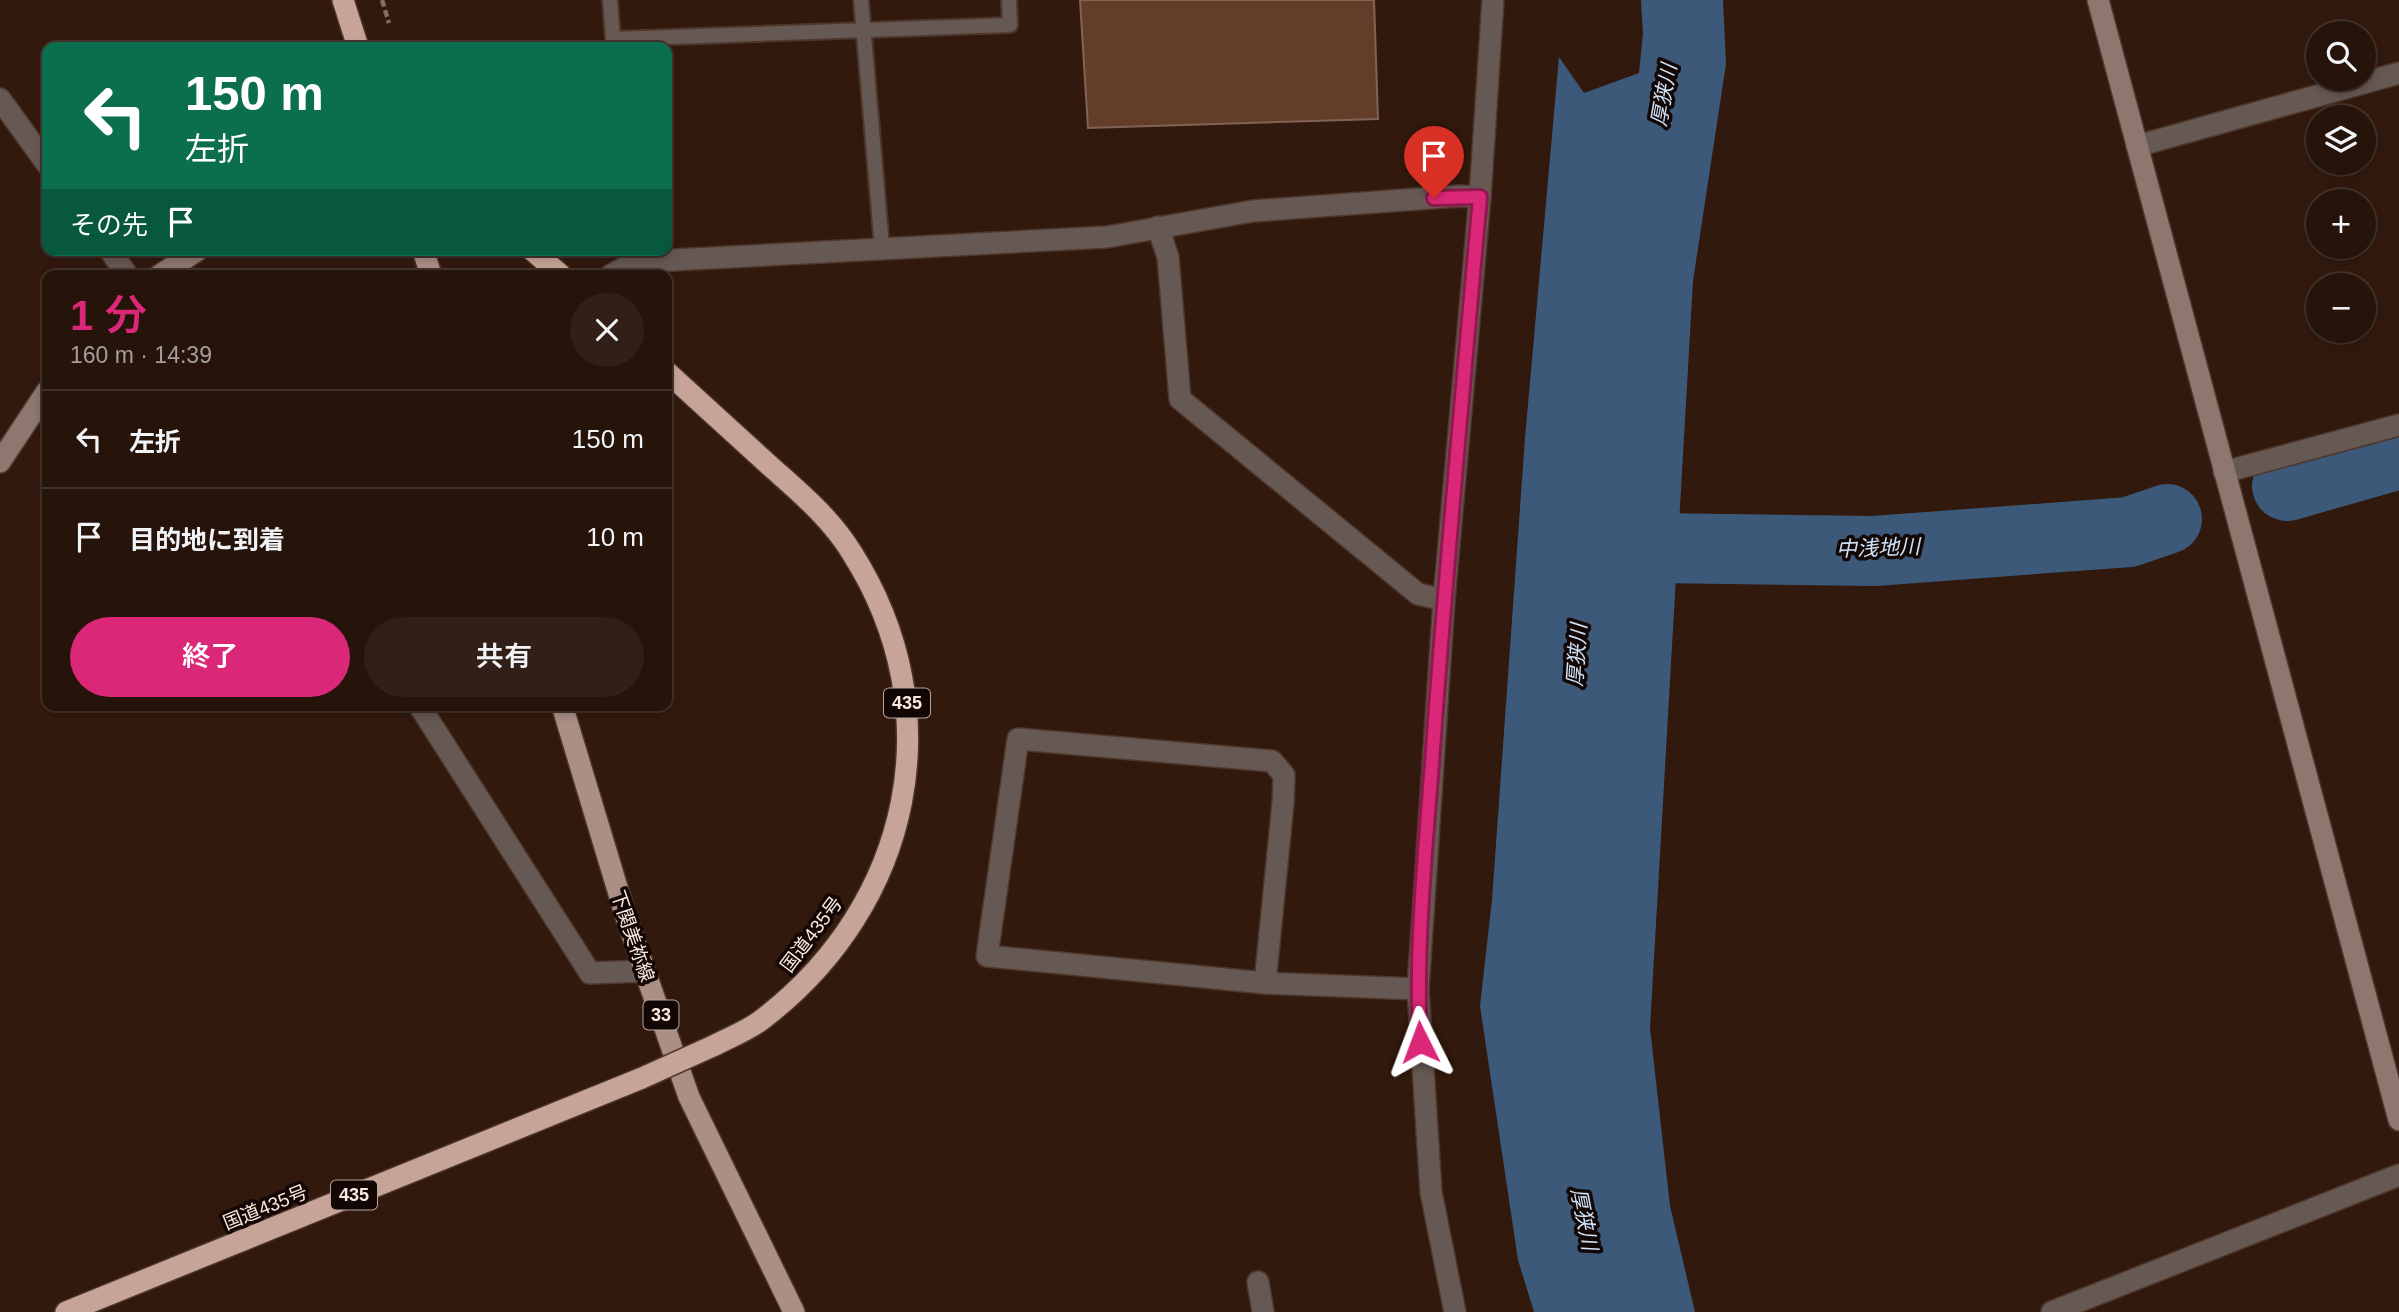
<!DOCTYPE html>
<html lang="ja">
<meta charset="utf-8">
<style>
body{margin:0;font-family:Arial,"Noto Sans JP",sans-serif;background:#322018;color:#f1f3f6;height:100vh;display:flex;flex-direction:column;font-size:26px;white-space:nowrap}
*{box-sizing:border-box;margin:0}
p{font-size:23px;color:#a49e9c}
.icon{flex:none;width:38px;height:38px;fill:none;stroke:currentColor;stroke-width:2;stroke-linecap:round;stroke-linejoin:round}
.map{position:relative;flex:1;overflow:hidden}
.details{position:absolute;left:42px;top:270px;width:630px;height:441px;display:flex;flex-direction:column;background:#26130a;border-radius:14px;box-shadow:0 4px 10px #0003,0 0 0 2px #42322b}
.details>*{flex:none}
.guide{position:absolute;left:42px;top:42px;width:630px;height:214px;border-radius:14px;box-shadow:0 4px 10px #0003,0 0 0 2px #42322b;background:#0b6e4f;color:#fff;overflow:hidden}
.buttons{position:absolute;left:2306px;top:21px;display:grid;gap:14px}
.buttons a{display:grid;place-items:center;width:70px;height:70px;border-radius:50%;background:#26130a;box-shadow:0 4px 10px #0003,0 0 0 2px #42322b;font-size:35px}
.pin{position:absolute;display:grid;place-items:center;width:60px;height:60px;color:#fff;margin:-72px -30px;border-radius:50% 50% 50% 0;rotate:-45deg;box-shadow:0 0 7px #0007}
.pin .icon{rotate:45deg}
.me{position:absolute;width:77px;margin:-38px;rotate:357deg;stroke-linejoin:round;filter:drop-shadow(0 0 5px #0008)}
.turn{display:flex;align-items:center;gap:24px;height:147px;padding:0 28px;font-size:32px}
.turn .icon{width:91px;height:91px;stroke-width:2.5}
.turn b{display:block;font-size:49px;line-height:60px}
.then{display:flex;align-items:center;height:66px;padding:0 28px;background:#0003;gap:14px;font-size:26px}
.round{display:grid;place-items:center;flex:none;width:74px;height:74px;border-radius:37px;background:#322018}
.headline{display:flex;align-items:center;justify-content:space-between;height:119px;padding:0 28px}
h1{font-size:42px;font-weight:600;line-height:52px;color:#db2777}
.action{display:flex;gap:14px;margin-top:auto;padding:14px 28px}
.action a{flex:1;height:80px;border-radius:42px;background:#db2777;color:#fff;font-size:28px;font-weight:600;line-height:80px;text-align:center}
.action a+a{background:#322018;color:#f1f3f6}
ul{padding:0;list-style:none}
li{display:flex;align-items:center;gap:21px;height:98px;padding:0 28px;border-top:2px solid #42322b}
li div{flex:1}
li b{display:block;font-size:26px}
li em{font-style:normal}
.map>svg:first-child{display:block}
.water{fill:#3c5979}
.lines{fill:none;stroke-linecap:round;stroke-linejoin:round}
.river{stroke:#3c5979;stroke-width:70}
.building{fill:#643d29;stroke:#816355;stroke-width:2}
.lane-casing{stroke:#4e362b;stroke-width:18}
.street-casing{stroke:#4e362b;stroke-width:24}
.secondary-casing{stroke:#4e362b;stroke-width:24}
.primary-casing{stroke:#4e362b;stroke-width:24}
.highway-casing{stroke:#4e362b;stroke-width:24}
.path{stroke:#846e64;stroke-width:4.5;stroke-dasharray:7 3.5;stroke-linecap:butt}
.lane{stroke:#665853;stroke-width:14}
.street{stroke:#665853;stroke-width:21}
.secondary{stroke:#8d776f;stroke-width:21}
.primary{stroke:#ab8f84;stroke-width:21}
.highway{stroke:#c7a498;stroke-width:21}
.highway-bridge-casing{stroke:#4e362b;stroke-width:24;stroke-linecap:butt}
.highway-bridge{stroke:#c7a498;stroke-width:21}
.route-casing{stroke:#8e194d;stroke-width:18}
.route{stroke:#db2777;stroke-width:12}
.labels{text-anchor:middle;stroke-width:7;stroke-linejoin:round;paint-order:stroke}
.shield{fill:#120704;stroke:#b5a59f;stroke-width:2}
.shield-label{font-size:18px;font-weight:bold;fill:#fbe9e1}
.street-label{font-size:19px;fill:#fbe9e1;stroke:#120704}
.water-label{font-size:21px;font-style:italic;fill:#cee1f8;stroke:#120704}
</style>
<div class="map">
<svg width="2399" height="1312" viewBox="0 0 2399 1312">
<rect width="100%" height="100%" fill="#32190d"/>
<polygon class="water" points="1641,0 1723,0 1726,64 1693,281 1650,1028 1670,1206 1695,1312 1534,1312 1518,1260 1480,1006 1492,900 1525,438 1559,57 1584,93 1639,73 1643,34"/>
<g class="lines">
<g class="river">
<polyline points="2287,486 2399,454"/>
<polyline points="1585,547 1874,551 2129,532 2167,519"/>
</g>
</g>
<polygon class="building" points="1080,0 1374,0 1378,119 1088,128"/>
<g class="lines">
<g class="lane-casing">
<g id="lane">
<polyline points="610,0 613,39 1010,25 1009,0"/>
<polyline points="861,0 882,248"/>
</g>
</g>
<g class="street-casing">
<g id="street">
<polyline points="0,99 47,164"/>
<polyline points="2137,146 2399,73"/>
<polyline points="1158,227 1168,257 1180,399 1418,594 1444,600"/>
<polyline points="110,250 127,275"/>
<polyline points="611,275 635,262 1107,237 1253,211 1459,196 1480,197"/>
<polyline points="2224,472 2399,425"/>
<polyline points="419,705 590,973 645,971"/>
<polyline points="1265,983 1283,803 1284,775 1272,761 1018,739 987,956 1265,983 1418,989"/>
<polyline points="1258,1282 1263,1312"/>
<polyline points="1455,1312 1431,1192 1418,989 1444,600 1480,197 1493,0"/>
<polyline points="2052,1312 2399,1175"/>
</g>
</g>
<g class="secondary-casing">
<g id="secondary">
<polyline points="2098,0 2399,1120"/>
<polyline points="160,275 198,250"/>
<polyline points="0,462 47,391"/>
</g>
</g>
<g class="primary-casing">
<g id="primary">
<polyline points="423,250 431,275"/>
<polyline points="562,705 626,917 689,1097 794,1312"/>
</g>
</g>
<g class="highway-casing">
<g id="highway">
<polyline points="343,0 358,47"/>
<polyline points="532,250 561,275"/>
<path d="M 667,372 C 701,403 735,434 769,465 C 798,491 831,518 852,553 C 953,712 912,904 764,1018 C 750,1030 730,1037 713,1046"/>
<polyline points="66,1312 642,1078"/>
</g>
</g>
<polyline class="path" points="382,0 389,23"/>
<use href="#lane" class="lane"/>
<use href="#street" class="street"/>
<use href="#secondary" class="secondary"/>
<use href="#primary" class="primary"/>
<use href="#highway" class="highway"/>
<g class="highway-bridge-casing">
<polyline id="highway-bridge" points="642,1078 713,1046"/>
</g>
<use href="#highway-bridge" class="highway-bridge"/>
</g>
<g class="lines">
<g class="route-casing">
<path id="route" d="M 1420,1042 C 1415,940 1427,837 1434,735 C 1447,556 1464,376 1480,197 L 1434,198"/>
</g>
<use href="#route" class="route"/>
</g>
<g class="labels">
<g class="shield">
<rect x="884" y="688.5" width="46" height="29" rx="5"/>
<rect x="643.5" y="1000.5" width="35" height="29" rx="5"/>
<rect x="331" y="1180.5" width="46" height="29" rx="5"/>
</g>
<g class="shield-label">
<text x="907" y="709">435</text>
<text x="661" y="1021">33</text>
<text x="354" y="1201">435</text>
</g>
<g class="street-label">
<text transform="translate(811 934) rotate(-53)" y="7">国道435号</text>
<text transform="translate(633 936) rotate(71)" y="7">下関美祢線</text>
<text transform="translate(265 1207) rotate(-22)" y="7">国道435号</text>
</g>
<g class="water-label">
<text transform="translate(1664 95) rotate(-80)" y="7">厚狭川</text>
<text transform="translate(1878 548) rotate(-2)" y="7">中浅地川</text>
<text transform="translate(1577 655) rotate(-86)" y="7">厚狭川</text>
<text transform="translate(1584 1219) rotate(79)" y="7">厚狭川</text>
</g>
</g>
</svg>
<div class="buttons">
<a><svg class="icon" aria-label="search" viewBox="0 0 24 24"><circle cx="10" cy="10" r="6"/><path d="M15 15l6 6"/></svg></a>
<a><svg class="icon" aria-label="layers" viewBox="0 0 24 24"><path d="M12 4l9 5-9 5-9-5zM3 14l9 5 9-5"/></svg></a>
<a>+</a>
<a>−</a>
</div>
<div class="pin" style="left:1434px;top:198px;background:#d93025"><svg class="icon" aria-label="arrive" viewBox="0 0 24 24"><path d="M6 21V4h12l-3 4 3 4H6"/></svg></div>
<svg class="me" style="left:1420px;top:1042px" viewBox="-20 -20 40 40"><path d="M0-17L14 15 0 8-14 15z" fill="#db2777" stroke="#fff" stroke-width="4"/></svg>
<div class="guide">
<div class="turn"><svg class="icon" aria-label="left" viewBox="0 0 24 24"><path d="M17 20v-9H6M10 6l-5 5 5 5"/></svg><div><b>150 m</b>左折</div></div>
<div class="then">その先<svg class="icon" aria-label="arrive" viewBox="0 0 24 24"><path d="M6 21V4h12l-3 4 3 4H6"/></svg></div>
</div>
<section class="details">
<div class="headline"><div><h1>1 分</h1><p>160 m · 14:39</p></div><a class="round"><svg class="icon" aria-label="close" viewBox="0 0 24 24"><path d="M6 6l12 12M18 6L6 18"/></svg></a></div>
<ul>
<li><svg class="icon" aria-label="left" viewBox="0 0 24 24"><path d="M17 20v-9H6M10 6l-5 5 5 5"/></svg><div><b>左折</b></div><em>150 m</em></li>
<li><svg class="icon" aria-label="arrive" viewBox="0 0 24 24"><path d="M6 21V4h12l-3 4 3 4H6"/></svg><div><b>目的地に到着</b></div><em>10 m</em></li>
</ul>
<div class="action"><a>終了</a><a>共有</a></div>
</section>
</div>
